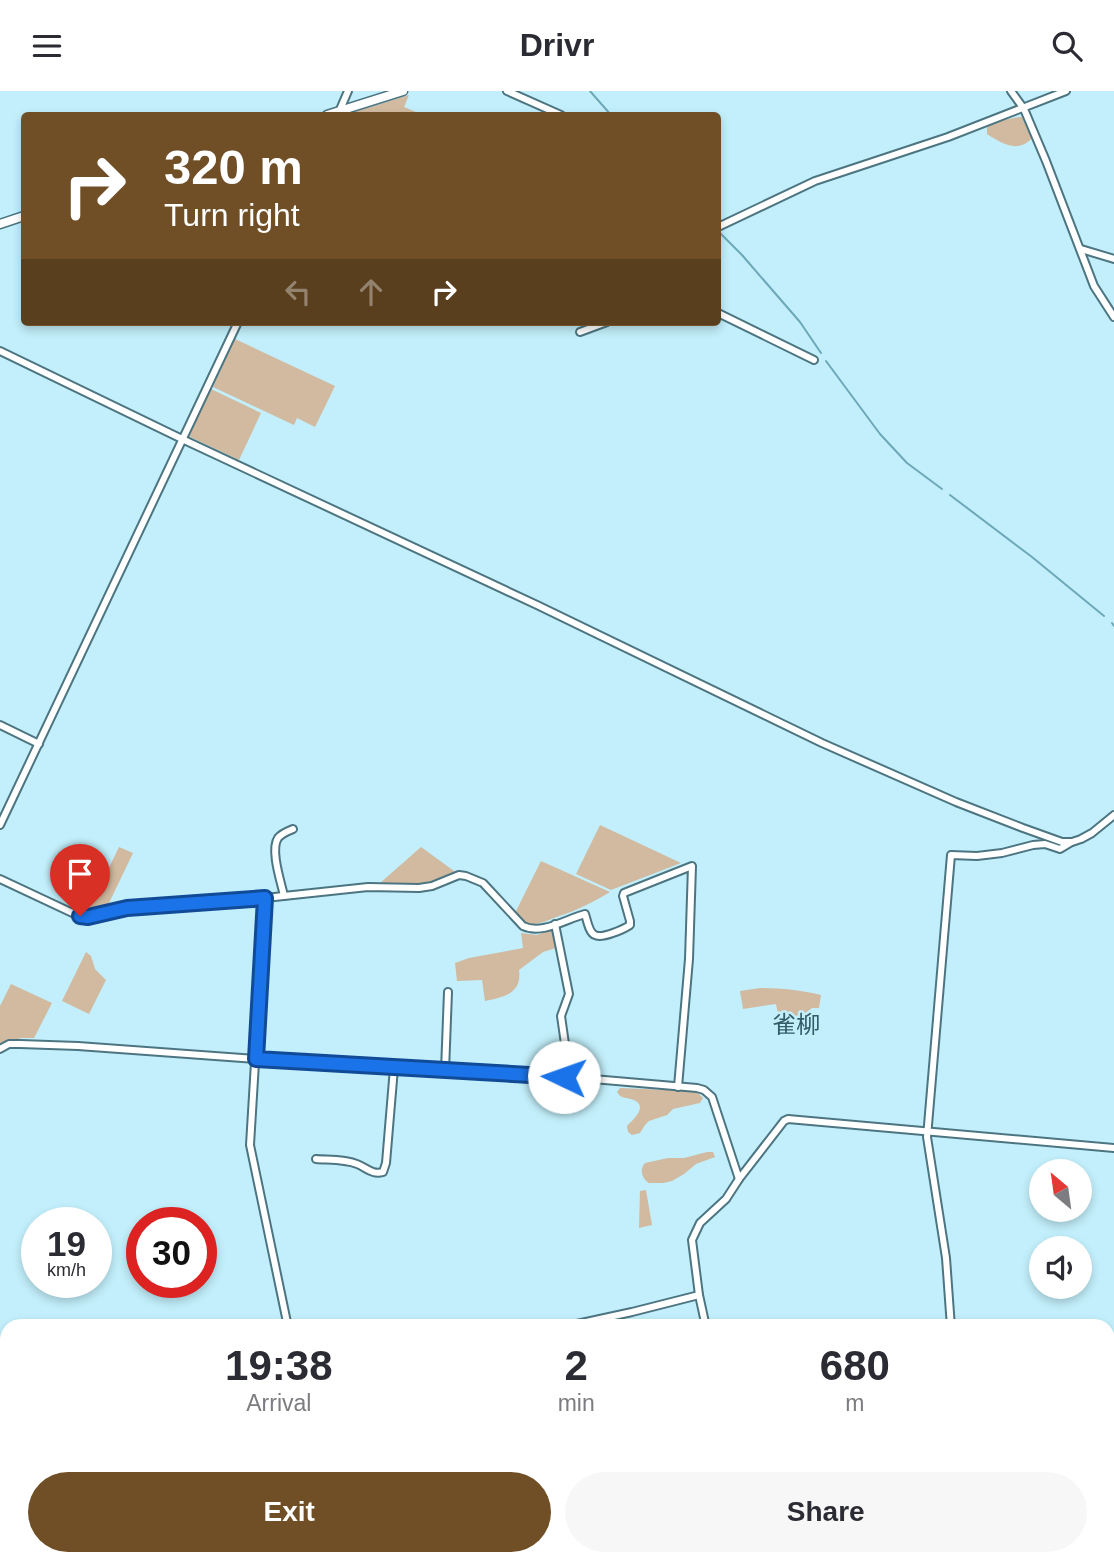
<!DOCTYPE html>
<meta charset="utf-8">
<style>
body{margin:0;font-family:Helvetica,"Noto Sans JP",sans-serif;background:#f7f7f7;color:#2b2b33;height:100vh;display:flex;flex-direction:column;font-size:26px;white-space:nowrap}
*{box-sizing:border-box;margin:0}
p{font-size:23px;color:#7c7c81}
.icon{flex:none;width:38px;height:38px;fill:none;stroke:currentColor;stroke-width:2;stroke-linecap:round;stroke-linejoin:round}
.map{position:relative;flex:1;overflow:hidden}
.sheet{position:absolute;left:0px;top:1228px;width:1115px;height:247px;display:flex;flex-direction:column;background:#fff;border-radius:21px 21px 0 0;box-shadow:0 4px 10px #0003}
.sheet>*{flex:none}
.banner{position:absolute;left:21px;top:21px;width:700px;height:214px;border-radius:7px;box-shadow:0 4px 10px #0003;background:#704f26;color:#fff;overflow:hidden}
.needle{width:46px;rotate:331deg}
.fabs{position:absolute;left:1029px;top:1068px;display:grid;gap:14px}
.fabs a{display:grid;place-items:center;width:63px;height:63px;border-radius:50%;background:#fff;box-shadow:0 4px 10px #0003;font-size:35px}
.speed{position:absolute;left:21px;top:1116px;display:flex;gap:14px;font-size:35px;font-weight:700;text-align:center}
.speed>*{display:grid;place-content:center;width:91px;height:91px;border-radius:50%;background:#fff;box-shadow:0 4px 10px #0003;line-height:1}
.speed small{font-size:18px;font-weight:400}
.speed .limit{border:10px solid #d22;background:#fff;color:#111}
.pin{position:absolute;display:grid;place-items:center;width:60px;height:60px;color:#fff;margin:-72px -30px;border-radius:50% 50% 50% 0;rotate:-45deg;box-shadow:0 0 7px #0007}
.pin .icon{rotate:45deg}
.me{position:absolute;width:77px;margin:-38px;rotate:273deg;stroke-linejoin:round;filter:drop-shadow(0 0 5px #0008)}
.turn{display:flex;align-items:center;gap:24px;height:147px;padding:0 28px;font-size:32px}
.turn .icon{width:91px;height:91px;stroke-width:2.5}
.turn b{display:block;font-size:49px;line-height:60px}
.lanes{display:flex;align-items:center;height:66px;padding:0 28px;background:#0003;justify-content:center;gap:35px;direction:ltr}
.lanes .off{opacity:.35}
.eta{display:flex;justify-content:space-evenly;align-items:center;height:119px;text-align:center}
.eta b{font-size:42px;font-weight:600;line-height:49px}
.primary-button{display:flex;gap:14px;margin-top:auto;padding:14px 28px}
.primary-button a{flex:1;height:80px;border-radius:42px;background:#704f26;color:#fff;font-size:28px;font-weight:600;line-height:80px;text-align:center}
.primary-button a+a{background:#f7f7f7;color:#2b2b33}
header{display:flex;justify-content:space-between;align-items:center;height:91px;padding:0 28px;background:#fff;font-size:32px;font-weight:600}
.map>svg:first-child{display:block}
.green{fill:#d1baa0}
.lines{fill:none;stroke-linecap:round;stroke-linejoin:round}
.stream{stroke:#6da8b8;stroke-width:2}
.minor-casing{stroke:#4c7581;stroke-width:10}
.tertiary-casing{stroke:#4c7581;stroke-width:11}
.minor{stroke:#fff;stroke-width:6}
.tertiary{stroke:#fff;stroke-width:8}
.route-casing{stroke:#114b97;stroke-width:18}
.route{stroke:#1a73e8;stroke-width:12}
.labels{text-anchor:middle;stroke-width:5;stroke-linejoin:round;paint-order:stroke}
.neighbourhood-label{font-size:24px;fill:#335c67;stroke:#c2effb}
</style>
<header><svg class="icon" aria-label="menu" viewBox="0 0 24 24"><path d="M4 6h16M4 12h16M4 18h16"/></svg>Drivr<svg class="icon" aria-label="search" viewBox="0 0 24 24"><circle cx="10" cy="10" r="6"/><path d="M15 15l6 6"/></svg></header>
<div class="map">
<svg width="1114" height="1475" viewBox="0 0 1114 1475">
<rect width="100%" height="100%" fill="#c2effb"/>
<g class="green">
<polygon points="409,4 404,16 423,24 348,23"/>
<path d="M 1019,26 L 1022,26 L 1030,41 L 1032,47 C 1018,63 1001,52 987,43 C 987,41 987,39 987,37 C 990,31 1012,27 1019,26 Z"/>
<polygon points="235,248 335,295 315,336 297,327 294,334 213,296"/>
<polygon points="211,298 261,322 239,369 188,345"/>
<polygon points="600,734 681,772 611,799 576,783"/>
<polygon points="119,756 133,762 109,812 115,816 94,823 86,824"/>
<polygon points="421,756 454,780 454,782 450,785 414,795 379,793"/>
<path d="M 541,770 L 610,801 C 593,811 578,819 559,825 C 548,829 540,834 527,833 L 515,822 Z"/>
<path d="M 553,838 L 556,857 L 543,861 L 519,879 C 522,902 505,906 485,910 L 482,889 L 457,890 L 455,872 L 469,867 L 523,857 L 521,842 L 537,844 Z"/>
<polygon points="86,861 91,865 95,878 106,889 89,923 62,910"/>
<polygon points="11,893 52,912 34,947 21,947 0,953 0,915"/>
<path d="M 760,897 C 781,897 801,899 821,904 L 819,917 L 812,917 L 808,920 L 787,941 L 783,941 L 774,932 L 779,928 L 776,913 L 743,918 L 740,900 Z"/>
<path d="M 620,997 L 692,1000 L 699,1003 L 703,1007 L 700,1012 L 673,1018 L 667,1024 L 649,1030 L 645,1034 L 640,1042 L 632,1044 L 628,1041 L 627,1035 C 634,1028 650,1014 631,1008 C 628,1007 624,1007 620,1005 L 617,1001 Z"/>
<path d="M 707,1061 L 713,1061 L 715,1066 L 696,1073 L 684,1083 L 672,1090 L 663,1092 L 649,1092 C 642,1088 639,1078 645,1072 L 668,1067 L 684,1067 Z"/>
<polygon points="646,1099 652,1134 639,1137 640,1100"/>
</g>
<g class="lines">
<g class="stream">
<polyline points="590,0 611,24"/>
<polyline points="719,141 742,164 800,231 821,262"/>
<polyline points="826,270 880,343 907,372 942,398"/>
<polyline points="950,404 1032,466 1104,525"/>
<polyline points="1112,532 1114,535"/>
</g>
<g class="minor-casing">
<g id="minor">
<polyline points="507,0 561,24"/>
<polyline points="1011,0 1024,18 1046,70 1094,195 1114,226"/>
<polyline points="339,21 348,0"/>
<polyline points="718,136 815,90 948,46 1066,0"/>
<polyline points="1081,158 1114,168"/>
<polyline points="718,222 814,269"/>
<polyline points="580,241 607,231"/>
<polyline points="0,260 182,348 537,514 822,652 956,711 1023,737 1062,751 1072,751 1081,748 1092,742 1114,724"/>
<polyline points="0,634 39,653"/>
<polyline points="0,734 238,231"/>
<path d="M 0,788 L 81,826 L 95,825 L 127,817 L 265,807 L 368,796 L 419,797 L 432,795 L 459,784 L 466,785 L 483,792 L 523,835 C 542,844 566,828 585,823 C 587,829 589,842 595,844 C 602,848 624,838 630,834 L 630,830 L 623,805 L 624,802 L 692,775 L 689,868 L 678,996"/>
<path d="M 284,805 C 281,791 270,759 278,747 C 281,743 288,740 293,738"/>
<polyline points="265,807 250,1054 288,1236"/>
<polyline points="555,833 569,903 561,925 567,967 564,986"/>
<polyline points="0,958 9,953 20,953 78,955 256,968 593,988 697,997 704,999 712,1006 739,1088"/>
<polyline points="445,980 448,901"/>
<path d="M 316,1068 C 329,1069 345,1068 357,1073 C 367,1077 372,1084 383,1081 L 386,1072 L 394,977"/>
<polyline points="563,1236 632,1221 699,1204"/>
<polyline points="706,1236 699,1204 692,1149 700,1132 726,1108 739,1088 784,1030 788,1028 1114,1057"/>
<polyline points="951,1236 946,1167 927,1046 951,764 977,765 1002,762 1033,754 1045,753 1060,758 1070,752"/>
<polyline points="1108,1266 1114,1263"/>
<polyline points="0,1352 7,1351"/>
<polyline points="338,1468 339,1475"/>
<polyline points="703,1475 732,1468"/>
<polyline points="1005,1475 1005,1468"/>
</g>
</g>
<g class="tertiary-casing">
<g id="tertiary">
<polyline points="327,24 403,0"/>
<polyline points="0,133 24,125"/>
<polyline points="1108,1300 1114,1300"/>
<polyline points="245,1475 273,1468"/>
</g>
</g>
<use href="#minor" class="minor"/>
<use href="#tertiary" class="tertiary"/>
</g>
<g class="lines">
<g class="route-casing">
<polyline id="route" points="80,825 88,826 127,817 265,807 256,968 564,986"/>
</g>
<use href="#route" class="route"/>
</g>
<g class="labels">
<g class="neighbourhood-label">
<text x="796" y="942">雀柳</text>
</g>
</g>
</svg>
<div class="fabs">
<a><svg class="needle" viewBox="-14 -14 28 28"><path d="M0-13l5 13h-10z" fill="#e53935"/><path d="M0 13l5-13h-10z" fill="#7c7c81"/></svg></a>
<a><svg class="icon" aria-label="sound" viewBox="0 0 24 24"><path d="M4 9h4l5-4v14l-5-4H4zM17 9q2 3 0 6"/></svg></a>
</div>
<div class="speed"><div>19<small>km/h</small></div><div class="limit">30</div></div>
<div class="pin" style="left:80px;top:825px;background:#d93025"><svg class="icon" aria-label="arrive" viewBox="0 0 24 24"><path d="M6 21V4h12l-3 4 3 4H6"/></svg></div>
<svg class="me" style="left:564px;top:986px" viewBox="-20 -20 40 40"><circle r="19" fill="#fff"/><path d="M0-13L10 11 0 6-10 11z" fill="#1a73e8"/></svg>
<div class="banner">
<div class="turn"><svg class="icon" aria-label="right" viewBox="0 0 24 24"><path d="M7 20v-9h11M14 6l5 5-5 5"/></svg><div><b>320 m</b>Turn right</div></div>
<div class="lanes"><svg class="icon off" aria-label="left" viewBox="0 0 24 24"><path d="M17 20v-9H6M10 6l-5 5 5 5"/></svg><svg class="icon off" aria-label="ahead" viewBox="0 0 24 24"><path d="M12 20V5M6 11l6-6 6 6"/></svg><svg class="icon" aria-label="right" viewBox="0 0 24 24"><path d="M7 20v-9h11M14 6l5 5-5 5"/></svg></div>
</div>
<section class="sheet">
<div class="eta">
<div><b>19:38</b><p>Arrival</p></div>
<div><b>2</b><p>min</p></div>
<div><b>680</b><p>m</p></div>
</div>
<div class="primary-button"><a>Exit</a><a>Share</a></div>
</section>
</div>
